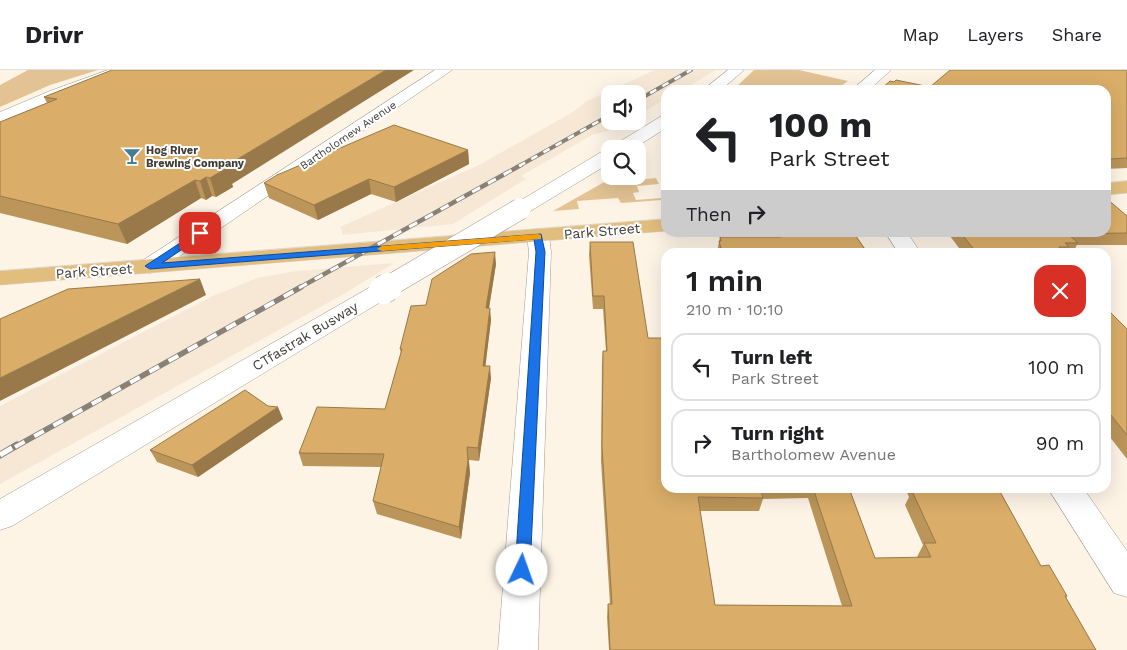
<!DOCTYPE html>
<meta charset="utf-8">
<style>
body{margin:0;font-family:"Work Sans",sans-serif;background:#f6f6f6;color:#202124;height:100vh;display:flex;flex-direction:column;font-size:19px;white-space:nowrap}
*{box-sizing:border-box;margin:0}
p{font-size:16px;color:#757577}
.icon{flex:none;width:28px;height:28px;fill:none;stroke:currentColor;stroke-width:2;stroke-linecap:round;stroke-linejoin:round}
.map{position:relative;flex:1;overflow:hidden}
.details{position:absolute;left:661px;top:178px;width:450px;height:245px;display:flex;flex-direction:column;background:#fff;border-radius:15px;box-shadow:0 5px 20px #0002}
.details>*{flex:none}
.hud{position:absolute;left:661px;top:15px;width:450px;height:152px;border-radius:15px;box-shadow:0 5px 20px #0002;background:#fff;color:#202124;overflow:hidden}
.fabs{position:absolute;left:601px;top:15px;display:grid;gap:10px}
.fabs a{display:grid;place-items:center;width:45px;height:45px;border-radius:10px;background:#fff;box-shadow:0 5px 20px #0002;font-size:25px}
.pin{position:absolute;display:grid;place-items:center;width:42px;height:42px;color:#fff;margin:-21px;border-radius:10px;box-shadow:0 2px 8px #0006}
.me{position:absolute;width:55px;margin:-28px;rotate:3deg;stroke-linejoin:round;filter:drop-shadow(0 0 4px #0008)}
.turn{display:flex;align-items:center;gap:18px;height:105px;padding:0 25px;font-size:22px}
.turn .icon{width:65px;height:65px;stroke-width:2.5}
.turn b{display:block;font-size:35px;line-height:42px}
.then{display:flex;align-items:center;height:48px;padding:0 25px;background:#0003;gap:10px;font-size:19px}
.round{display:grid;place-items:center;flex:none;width:52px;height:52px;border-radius:15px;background:#f6f6f6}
.head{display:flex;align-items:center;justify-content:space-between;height:85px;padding:0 25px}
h1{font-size:30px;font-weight:600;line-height:38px}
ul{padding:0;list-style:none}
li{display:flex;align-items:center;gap:15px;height:68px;margin:0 10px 8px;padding:0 15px;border:2px solid #e0e0e0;border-radius:15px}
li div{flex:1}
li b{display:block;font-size:19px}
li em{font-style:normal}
header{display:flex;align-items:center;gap:30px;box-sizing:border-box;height:70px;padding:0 25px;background:#fff;border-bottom:1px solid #e0e0e0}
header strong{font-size:24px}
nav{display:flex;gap:28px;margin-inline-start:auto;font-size:18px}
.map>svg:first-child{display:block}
.built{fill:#f6e8d4}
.green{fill:#e3c394}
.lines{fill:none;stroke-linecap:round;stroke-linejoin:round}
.minor-casing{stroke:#a2998c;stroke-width:1}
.major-casing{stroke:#d9d8d7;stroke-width:1}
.minor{fill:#fff;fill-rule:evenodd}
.major{fill:#e2be7e;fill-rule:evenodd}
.rail-far3-casing{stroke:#878178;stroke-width:4}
.rail-far2-casing{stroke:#878178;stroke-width:4.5}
.rail-far1-casing{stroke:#878178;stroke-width:5.5}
.rail-casing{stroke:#878178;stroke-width:7}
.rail-far3{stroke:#fff;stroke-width:2.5;stroke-dasharray:7;stroke-linecap:butt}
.rail-far2{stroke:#fff;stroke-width:3;stroke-dasharray:9;stroke-linecap:butt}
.rail-far1{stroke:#fff;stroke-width:4;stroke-dasharray:11;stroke-linecap:butt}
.rail{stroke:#fff;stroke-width:5;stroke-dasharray:14;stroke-linecap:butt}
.minor-bridge-far1-casing{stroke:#a2998c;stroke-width:22;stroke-linecap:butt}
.minor-bridge-casing{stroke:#a2998c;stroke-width:29;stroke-linecap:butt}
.minor-bridge-far1{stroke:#fff;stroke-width:21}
.minor-bridge{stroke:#fff;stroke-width:28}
.wall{fill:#bb9559;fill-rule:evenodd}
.shaded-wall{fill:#997949}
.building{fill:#daad68;stroke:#997949}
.route{fill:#1a73e8;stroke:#114b97}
.slow{fill:#f59e0b}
.labels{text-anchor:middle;stroke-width:4;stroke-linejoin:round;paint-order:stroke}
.far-street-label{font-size:11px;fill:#403c37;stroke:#fff}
.far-poi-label{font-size:11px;font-weight:bold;fill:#403c37;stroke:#fff;text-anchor:start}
.street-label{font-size:14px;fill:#403c37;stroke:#fff}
</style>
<header>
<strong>Drivr</strong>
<nav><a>Map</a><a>Layers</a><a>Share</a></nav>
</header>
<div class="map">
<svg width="1127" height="580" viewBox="0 0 1127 580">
<rect width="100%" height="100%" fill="#fdf4e6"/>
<g class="built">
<polygon points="655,0 716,0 682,20 666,20 666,29 638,45 638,24 610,24 610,51 625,51 608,61 592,65 521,106 526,109 453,154 342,165 342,161 340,157 479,95 573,42 585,32"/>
<polygon points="394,193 342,225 0,414 0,336 213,226 257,208 297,201"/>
</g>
<g class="green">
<polygon points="28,0 98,0 50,15 0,37 0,15"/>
<polygon points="754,0 799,0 848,11 838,18 779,15 772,20 733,20"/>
<polygon points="615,106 625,106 627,111 656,108 659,114 637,116 639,122 633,123 636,130 661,128 662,130 621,133 618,128 577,131 579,139 553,141"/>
</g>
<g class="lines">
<g class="minor-casing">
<g id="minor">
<polygon points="108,0 129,0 127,3 0,53 0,42 50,21"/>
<polygon points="435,0 452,0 158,201 150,203 142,201 138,196 142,191"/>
<polygon points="728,0 744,0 721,20 703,20"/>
<polygon points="875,0 891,0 869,20 852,20"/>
<polygon points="666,46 666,58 633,79 611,79 614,75 660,47"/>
<polygon points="610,79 610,93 527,143 520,145 513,143 510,139 513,135 603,81"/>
<polygon points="538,159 546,161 549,166 551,182 538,580 498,580 529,182 527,166 530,161"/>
<polygon points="885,162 907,162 920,182 898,182"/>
<polygon points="383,213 392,215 395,220 392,225 12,456 0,460 0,429 374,215"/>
<polygon points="1048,418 1083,418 1127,481 1127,527 1114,523"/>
</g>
</g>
<g class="major-casing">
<g id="major">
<polygon points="1127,111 1127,123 1106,125 1106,113"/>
<polygon points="666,149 666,161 0,215 0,201"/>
</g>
</g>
<use href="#minor" class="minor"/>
<use href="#major" class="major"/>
<g class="rail-far3-casing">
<g id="rail-far3">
<polyline points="638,30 691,0"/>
<polyline points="519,96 610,45"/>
</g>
</g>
<g class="rail-far2-casing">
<polyline id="rail-far2" points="299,218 521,95"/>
</g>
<g class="rail-far1-casing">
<polyline id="rail-far1" points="15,377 301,217"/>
</g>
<g class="rail-casing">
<polyline id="rail" points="0,385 17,375"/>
</g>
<use href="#rail-far3" class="rail-far3"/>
<use href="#rail-far2" class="rail-far2"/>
<use href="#rail-far1" class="rail-far1"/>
<use href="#rail" class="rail"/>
<g class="minor-bridge-far1-casing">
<polyline id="minor-bridge-far1" points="386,218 520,139"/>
</g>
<g class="minor-bridge-casing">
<polyline id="minor-bridge" points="383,220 388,217"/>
</g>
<use href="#minor-bridge-far1" class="minor-bridge-far1"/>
<use href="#minor-bridge" class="minor-bridge"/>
</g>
<g class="wall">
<polygon points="112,0 232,114 233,117 216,127 212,126 206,130 201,128 127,174 0,143 0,52 47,33 44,27"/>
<polygon points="1127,0 1127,98 1106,99 1106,20 930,17"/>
<polygon points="468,80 469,94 396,132 371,124 318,150 269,128 264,113"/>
<polygon points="1127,146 1127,175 1077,175 1073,182 962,182 947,162 1106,162"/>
<polygon points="787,162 853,162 867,182 717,182 720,167 779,167 786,166"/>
<path d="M 590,172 L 666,418 L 849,418 L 875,488 L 918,488 L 917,487 L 923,475 L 905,435 L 909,427 L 905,418 L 998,418 L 1041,496 L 1067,526 L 1066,528 L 1096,580 L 609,580 L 607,547 L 608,534 L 610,534 L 601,391 L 602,294 L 603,281 L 606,281 L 603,239 L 593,239 L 589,185 ZM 808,428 L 842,536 L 715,535 L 700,441 L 759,441 L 763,429 Z"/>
<polygon points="496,194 489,238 491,250 485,296 491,308 479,391 469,390 470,403 461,469 377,444 373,431 381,397 303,396 299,383 385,339 401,283 400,279 426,235"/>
<polygon points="1106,238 1127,259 1127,389 1106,362"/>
<polygon points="268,336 283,349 198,407 157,392 150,380"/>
</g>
<g class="shaded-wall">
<polygon points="386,0 414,0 232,114 233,117 216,127 210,108 226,96"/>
<polygon points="468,80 469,94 396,132 394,117"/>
<polygon points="206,107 212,126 206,130 200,111"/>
<polygon points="369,109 371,124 318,150 314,135"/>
<polygon points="195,110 201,128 127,174 118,154"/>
<polygon points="495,182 496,194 487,250 486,238"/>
<polygon points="200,209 206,225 0,331 0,308"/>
<polygon points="490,238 491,250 484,308 483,296"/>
<polygon points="490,296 491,308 479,391 478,378"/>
<polygon points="278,337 283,349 198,407 192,395"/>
<polygon points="467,377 470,403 461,469 459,457"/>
</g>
<g class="building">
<polygon points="112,0 386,0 226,96 227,98 210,108 206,107 200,111 195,110 118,154 0,126 0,52 57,29 44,27"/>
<polygon points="950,0 1127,0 1127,88 1109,89 1106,87 1106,20 880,20 890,11 894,12 896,10 930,17"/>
<polygon points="394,55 468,80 394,117 369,109 314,135 264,113 277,105"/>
<polygon points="1106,128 1127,146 1127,163 1068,164 1078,173 1065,173 1069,177 1059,177 1063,182 976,182 960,162 1106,162"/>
<polygon points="787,162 853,162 867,182 722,182 719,171 721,171 720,167 779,167 788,166"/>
<polygon points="590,172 633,172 648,268 661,268 662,273 666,272 666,418 760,418 763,428 698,427 715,535 852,536 813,418 849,418 875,488 931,487 924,473 936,473 912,421 920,421 918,418 998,418 1041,496 1049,495 1067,526 1065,526 1096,580 610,580 608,534 612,534 602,377 603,281 607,281 604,226 593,226"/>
<polygon points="495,182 486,238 490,238 483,296 490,296 478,378 467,377 468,390 459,457 373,431 384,384 299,383 317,337 385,339 402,279 400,279 411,236 426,235 432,209 471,184"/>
<polygon points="200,209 0,308 0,249 68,219"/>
<polygon points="1106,238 1127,259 1127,365 1106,339"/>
<polygon points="245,320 268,336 278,337 192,395 150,380"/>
</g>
<polygon class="route" points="200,160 205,163 203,165 162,193 541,164 545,182 530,500 528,505 522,507 517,505 515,500 536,182 534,169 150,199 145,196"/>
<polygon class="slow" points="538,164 541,165 541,169 382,181 377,179 382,176"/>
<defs>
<g id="bar-bare" transform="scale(1.35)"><path d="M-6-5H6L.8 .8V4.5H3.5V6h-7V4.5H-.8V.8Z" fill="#417d94" stroke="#fff" stroke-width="2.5" paint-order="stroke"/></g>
</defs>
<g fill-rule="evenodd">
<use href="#bar-bare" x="132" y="86"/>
</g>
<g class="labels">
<g class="far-street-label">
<text transform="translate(348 65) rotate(-34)" y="4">Bartholomew Avenue</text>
</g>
<g class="far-poi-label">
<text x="146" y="84">Hog River<tspan x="146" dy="13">Brewing Company</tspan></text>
</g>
<g class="street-label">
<text transform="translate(602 161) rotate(-5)" y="5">Park Street</text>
<text transform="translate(94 201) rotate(-4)" y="5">Park Street</text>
<text transform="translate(305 266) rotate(-31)" y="5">CTfastrak Busway</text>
</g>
</g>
</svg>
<div class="fabs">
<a><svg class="icon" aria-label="sound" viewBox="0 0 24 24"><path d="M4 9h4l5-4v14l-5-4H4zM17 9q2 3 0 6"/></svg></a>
<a><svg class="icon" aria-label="search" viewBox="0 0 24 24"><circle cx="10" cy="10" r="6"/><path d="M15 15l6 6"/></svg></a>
</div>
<div class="pin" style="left:200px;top:163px;background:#d93025"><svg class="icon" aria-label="arrive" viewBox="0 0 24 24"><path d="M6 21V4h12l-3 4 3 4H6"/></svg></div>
<svg class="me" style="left:522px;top:500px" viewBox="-20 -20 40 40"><circle r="19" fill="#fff"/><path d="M0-13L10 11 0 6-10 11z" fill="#1a73e8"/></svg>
<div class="hud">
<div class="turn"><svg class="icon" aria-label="left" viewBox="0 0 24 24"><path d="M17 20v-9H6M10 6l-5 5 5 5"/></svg><div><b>100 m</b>Park Street</div></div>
<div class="then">Then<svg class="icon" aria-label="right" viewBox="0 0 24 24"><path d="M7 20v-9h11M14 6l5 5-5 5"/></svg></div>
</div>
<section class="details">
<div class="head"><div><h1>1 min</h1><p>210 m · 10:10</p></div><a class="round" style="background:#d93025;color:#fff"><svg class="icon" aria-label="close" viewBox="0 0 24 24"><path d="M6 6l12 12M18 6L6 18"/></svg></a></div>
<ul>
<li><svg class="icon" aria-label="left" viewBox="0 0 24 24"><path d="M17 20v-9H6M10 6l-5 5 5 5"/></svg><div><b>Turn left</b><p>Park Street</p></div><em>100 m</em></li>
<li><svg class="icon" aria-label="right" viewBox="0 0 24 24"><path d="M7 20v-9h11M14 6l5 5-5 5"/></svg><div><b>Turn right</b><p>Bartholomew Avenue</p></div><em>90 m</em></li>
</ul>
</section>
</div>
